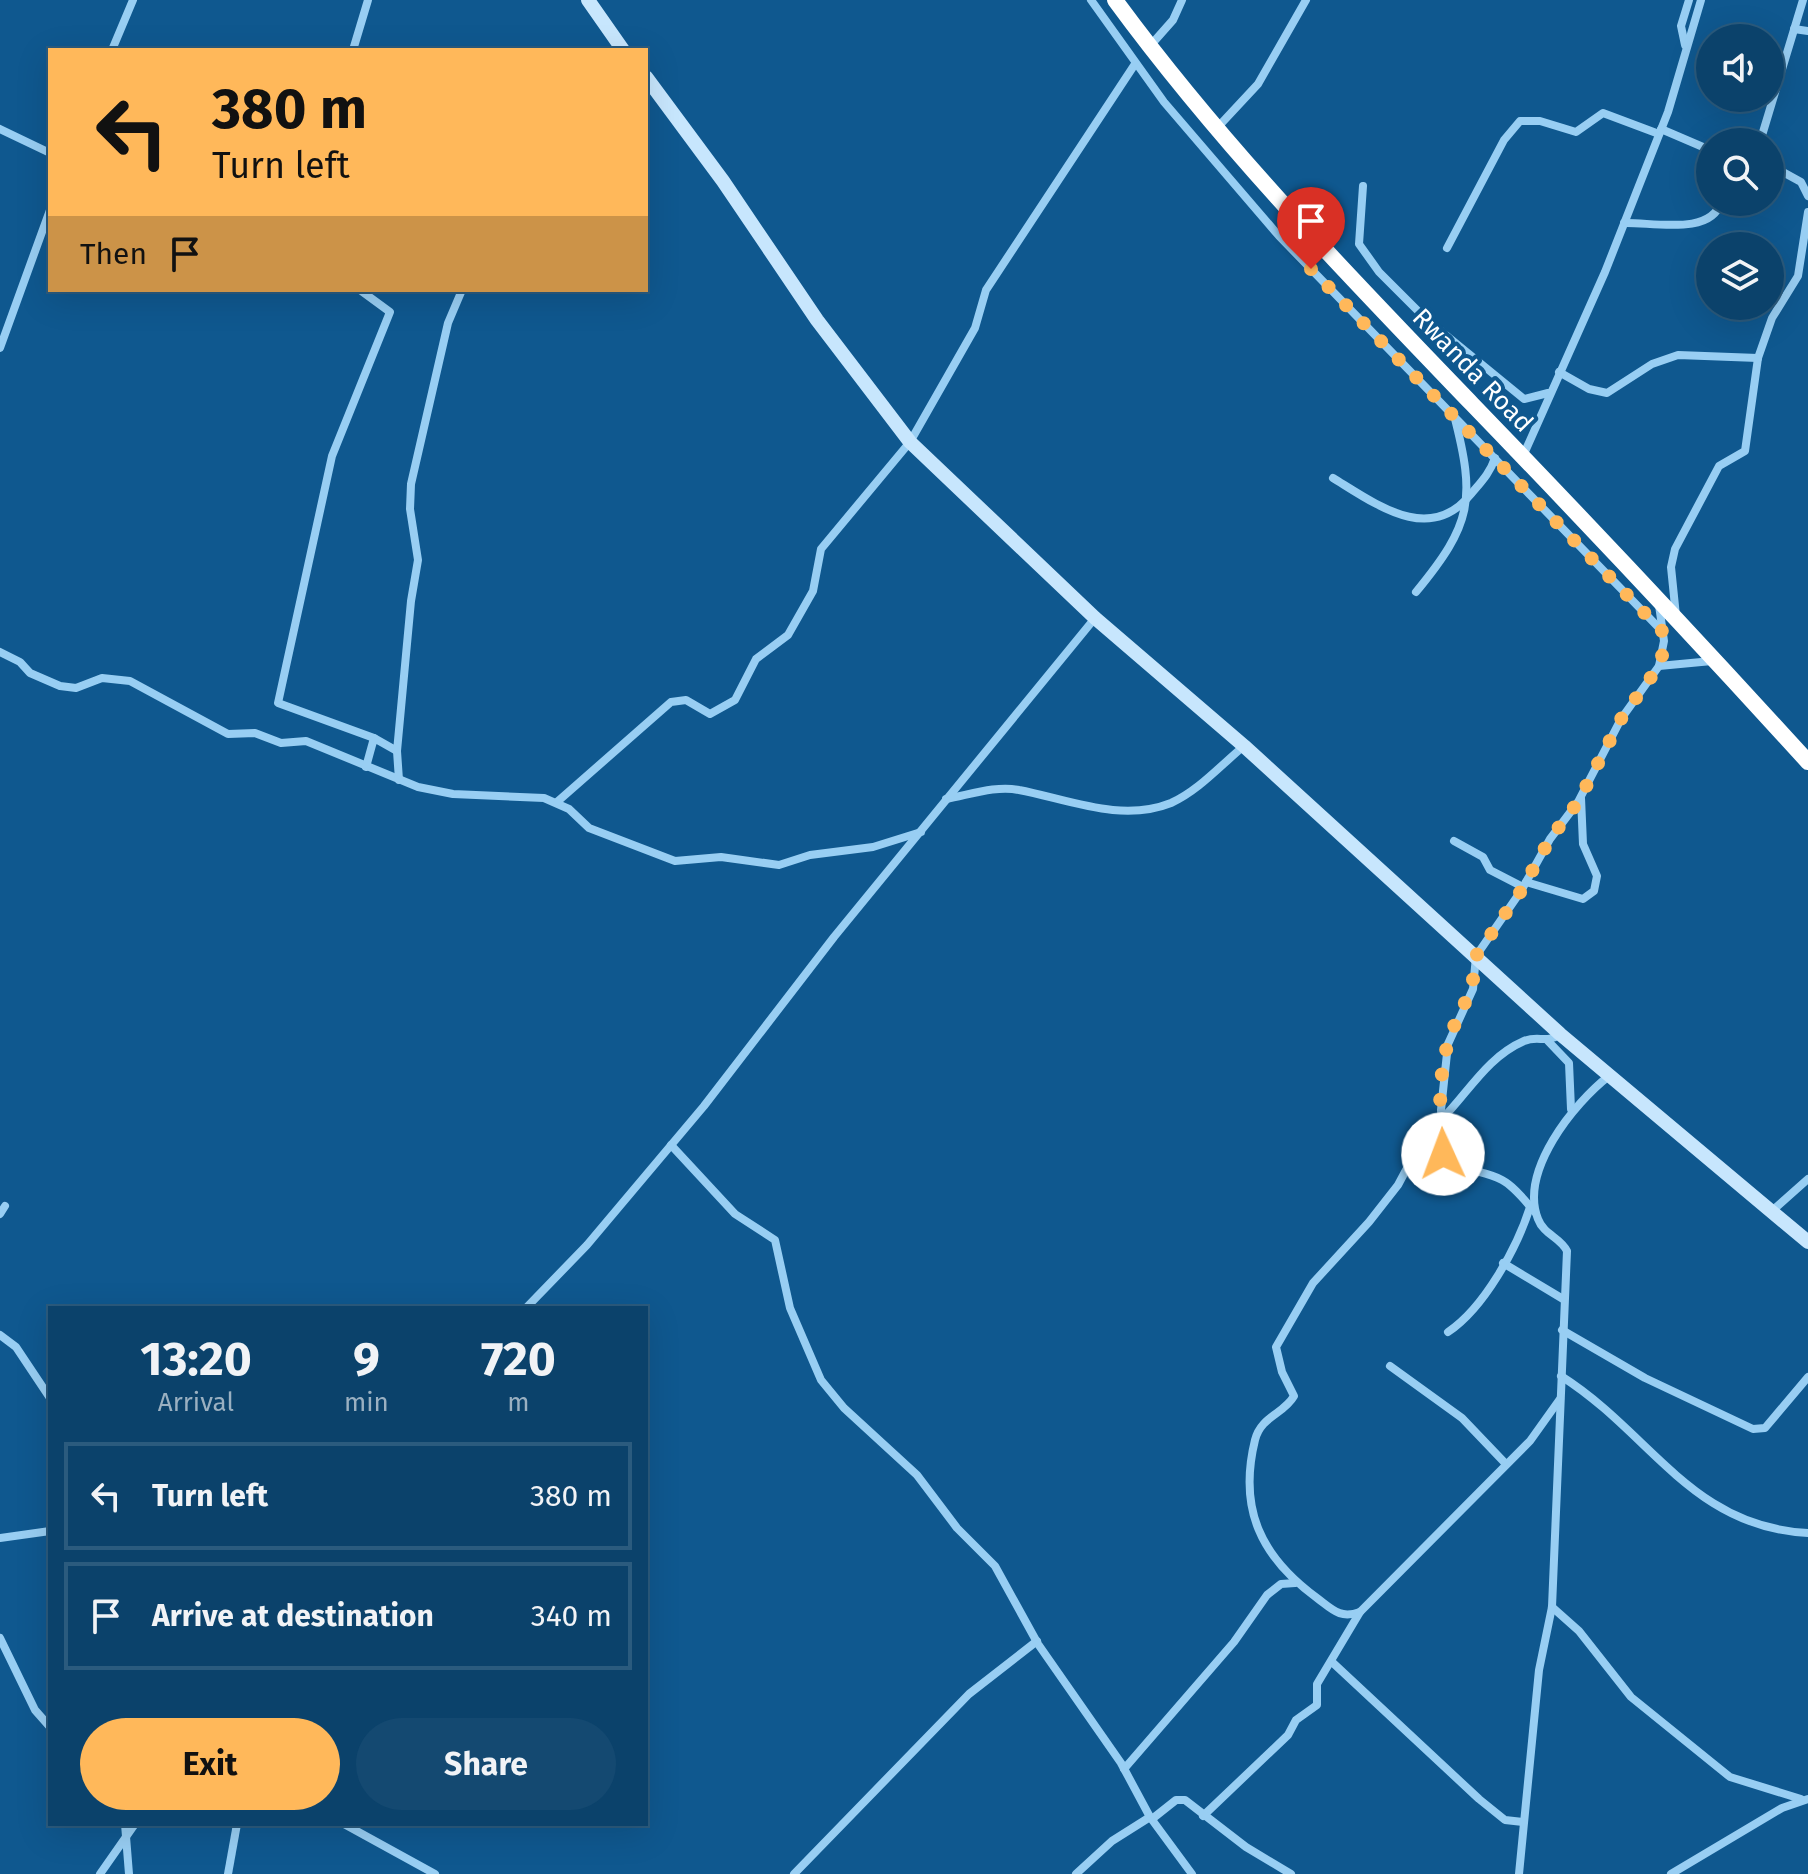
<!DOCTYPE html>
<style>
body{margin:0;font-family:"Fira Sans",sans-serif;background:#144971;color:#f1f3f6;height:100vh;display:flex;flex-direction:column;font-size:30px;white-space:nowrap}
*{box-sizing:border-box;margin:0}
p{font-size:26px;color:#9ab0c1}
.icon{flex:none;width:44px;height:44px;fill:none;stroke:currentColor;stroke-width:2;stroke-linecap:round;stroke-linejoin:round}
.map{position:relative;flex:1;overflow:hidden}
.sheet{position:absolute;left:48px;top:1306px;width:600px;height:520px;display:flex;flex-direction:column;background:#0b426b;border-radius:0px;box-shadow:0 8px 32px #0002,0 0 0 2px #2b5b7e}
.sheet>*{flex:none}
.banner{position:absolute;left:48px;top:48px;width:600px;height:244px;border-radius:0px;box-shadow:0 8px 32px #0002,0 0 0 2px #2b5b7e;background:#ffb85a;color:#111;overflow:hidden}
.fabs{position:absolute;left:1696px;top:24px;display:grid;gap:16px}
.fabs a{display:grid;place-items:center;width:88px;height:88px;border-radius:50%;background:#0b426b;box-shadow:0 8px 32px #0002,0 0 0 2px #2b5b7e;font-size:40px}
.pin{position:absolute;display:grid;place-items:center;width:68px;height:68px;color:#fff;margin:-82px -34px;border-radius:50% 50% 50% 0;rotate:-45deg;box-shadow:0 0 8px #0007}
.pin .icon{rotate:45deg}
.me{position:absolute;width:88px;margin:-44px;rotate:358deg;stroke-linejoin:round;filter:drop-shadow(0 0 6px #0008)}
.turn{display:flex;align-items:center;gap:28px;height:168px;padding:0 32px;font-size:36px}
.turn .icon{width:104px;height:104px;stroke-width:2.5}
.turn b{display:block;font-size:56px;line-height:68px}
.then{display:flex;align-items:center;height:76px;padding:0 32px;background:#0003;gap:16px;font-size:30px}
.eta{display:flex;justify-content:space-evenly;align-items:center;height:136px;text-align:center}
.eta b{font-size:48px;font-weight:700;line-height:56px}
.button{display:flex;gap:16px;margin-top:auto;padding:16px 32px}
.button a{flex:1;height:92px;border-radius:48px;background:#ffb85a;color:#111;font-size:32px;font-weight:700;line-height:92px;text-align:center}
.button a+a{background:#144971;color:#f1f3f6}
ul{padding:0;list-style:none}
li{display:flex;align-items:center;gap:24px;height:108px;margin:0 16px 12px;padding:0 16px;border:4px solid #2b5b7e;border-radius:0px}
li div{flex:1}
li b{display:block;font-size:30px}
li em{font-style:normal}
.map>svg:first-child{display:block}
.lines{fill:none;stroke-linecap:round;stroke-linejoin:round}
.street{stroke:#98cef3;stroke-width:8}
.secondary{stroke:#c7e6fd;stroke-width:14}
.highway{stroke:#fff;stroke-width:16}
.route{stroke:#ffb85a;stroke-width:14;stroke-dasharray:0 25.2}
.labels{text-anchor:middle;stroke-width:8;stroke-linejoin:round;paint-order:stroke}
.street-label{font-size:26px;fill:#fff;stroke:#0f588f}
</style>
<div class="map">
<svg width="1808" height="1874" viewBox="0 0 1808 1874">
<rect width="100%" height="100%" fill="#0f588f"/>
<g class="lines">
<g class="street">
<polyline points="1091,0 1164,102 1279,236 1662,631"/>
<polyline points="1794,29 1808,31"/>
<polyline points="1685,45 1681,26 1689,0"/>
<polyline points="1150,46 1173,20 1182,0"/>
<polyline points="112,50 133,0"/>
<polyline points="353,50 368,0"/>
<polyline points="1217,128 1258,84 1306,0"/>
<polyline points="0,129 50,153"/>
<polyline points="1661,129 1710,150"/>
<polyline points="1760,142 1803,0"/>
<polyline points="1770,165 1801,182 1808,196"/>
<polyline points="1363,186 1359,244 1379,272 1425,318 1524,399 1548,393"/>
<path d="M 1624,223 C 1652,222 1711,236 1721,202"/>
<polyline points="1447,248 1504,140 1520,121 1540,121 1576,132 1603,113 1659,134"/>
<polyline points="360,290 390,312 332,456 278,703 374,738"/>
<polyline points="0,348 50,210"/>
<polyline points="1559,372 1589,389 1607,393 1652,364 1678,355 1758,358"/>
<polyline points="1523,456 1605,272 1668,112 1701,0"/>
<path d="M 1333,478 C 1377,505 1430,545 1471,494 C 1481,482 1490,473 1495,458"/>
<path d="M 1416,592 C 1472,524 1476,500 1454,415"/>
<polyline points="1676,616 1671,567 1675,549 1719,466 1745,451 1758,358 1772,318 1798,276 1808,212"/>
<polyline points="0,652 20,662 30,673 60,686 76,688 102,678 130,681 228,734 255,733 281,743 306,741 418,787 453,794 544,798 569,809 589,828 675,861 721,857 779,865 810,855 873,847 921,832"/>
<polyline points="1659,666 1664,641 1659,605"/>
<polyline points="397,751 399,780"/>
<polyline points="366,767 374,738 397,751 411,601 418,560 410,509 411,484 448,323 462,290"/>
<path d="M 946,799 C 969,795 996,785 1019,790 C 1067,799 1121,823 1171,803 C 1198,791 1221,765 1244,746"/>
<polyline points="557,802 671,702 686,700 710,714 735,700 756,659 788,635 813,591 821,549 910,442 975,328 986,290 1135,64"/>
<polyline points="1454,841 1483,857 1490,870 1523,887"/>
<polyline points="1526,882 1583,899 1594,891 1597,876 1583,844 1581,798"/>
<polyline points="1548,1041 1569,1063 1571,1109"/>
<path d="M 1441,1120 C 1468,1093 1487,1057 1524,1041 C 1538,1035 1547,1044 1560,1034"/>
<path d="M 1442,1126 L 1413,1157 L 1398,1185 L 1369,1222 L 1313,1283 L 1276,1347 L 1282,1372 L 1294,1396 C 1284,1414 1261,1416 1255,1440 C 1238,1509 1261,1557 1317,1598 C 1333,1610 1340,1619 1360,1612 L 1530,1441 L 1560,1399"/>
<polyline points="671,1145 735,1214 775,1240 790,1308 821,1380 844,1408 917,1475 957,1528 995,1566 1038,1644 1121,1763 1150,1817 1192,1874"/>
<polyline points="1773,1210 1808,1179"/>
<path d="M 1535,1212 C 1525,1201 1515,1187 1502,1180 C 1482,1169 1460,1173 1443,1154 L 1441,1110 L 1448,1044 L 1473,989 L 1476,956 L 1521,891 L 1550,839 L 1578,802 L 1621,719 L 1659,666 L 1712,661"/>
<polyline points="0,1214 5,1206"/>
<polyline points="1503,1263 1563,1299"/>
<polyline points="526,1308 587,1245 704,1106 834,937 1095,618"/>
<polyline points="1562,1330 1645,1378 1753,1429 1765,1428 1808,1377"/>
<path d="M 1448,1332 C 1484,1308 1517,1248 1530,1207"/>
<polyline points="0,1335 16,1347 50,1398"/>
<polyline points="1390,1366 1462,1418 1505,1463"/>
<path d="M 1561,1376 C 1651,1433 1691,1527 1808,1533"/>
<polyline points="0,1538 50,1531"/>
<polyline points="1552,1607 1579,1631 1631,1697 1730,1777 1801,1799"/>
<polyline points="0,1638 35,1710 50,1727"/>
<polyline points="1332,1662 1479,1799 1505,1820 1523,1822"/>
<polyline points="1124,1769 1234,1642 1267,1595 1281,1584 1295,1583"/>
<polyline points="1203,1816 1288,1735 1296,1720 1317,1705 1317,1684 1360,1612"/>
<polyline points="1152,1819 1176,1800 1185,1800 1246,1847 1291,1874"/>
<polyline points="125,1824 129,1874"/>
<polyline points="344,1824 435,1874"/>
<polyline points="100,1874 135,1824"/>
<polyline points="228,1874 237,1824"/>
<polyline points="794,1874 969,1694 1037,1641"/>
<polyline points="1076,1874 1112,1841 1150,1817"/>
<path d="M 1519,1874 L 1539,1670 L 1552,1607 L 1567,1251 C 1560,1237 1544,1235 1538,1219 C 1519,1171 1574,1103 1609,1076"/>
<polyline points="1671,1874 1782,1808 1808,1799"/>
</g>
<g class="secondary">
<polyline points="588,0 623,50"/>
<polyline points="646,77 723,181 817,320 910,442 1095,618 1244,746 1560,1034 1808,1242"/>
</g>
<path class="highway" d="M 1115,0 C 1222,146 1347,274 1472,404 C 1586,522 1698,641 1808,762"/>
</g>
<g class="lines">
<path class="route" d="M 1311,269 L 1662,631 L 1664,649 L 1659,666 L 1621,719 L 1578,802 L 1550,839 L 1521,891 L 1476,956 C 1474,998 1459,1007 1448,1043 C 1438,1076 1439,1121 1443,1154"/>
</g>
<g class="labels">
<g class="street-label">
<text transform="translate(1473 370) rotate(46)" y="9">Rwanda Road</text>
</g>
</g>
</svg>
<div class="fabs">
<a><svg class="icon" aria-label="sound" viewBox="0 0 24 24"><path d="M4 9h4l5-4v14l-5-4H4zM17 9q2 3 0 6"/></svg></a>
<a><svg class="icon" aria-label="search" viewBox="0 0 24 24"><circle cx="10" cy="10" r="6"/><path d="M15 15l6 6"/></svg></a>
<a><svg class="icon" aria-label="layers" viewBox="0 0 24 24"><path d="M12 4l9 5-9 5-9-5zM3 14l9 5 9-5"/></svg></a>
</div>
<div class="pin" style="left:1311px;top:269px;background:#d93025"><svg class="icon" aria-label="arrive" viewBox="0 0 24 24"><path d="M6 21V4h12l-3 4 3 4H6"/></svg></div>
<svg class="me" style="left:1443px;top:1154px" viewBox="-20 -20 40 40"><circle r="19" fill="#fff"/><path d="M0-13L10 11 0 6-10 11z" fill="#ffb85a"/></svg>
<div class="banner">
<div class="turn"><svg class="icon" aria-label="left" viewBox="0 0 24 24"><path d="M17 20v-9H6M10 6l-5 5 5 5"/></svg><div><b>380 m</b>Turn left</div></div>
<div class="then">Then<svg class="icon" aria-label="arrive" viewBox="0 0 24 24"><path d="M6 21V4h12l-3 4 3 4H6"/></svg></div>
</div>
<section class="sheet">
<div class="eta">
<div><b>13:20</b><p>Arrival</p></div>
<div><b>9</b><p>min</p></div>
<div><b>720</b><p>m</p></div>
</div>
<ul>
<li><svg class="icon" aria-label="left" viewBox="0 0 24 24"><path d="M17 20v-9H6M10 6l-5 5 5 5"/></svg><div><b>Turn left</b></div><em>380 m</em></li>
<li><svg class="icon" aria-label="arrive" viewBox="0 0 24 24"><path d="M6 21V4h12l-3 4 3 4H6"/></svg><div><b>Arrive at destination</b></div><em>340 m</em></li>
</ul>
<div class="button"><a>Exit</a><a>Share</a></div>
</section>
</div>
